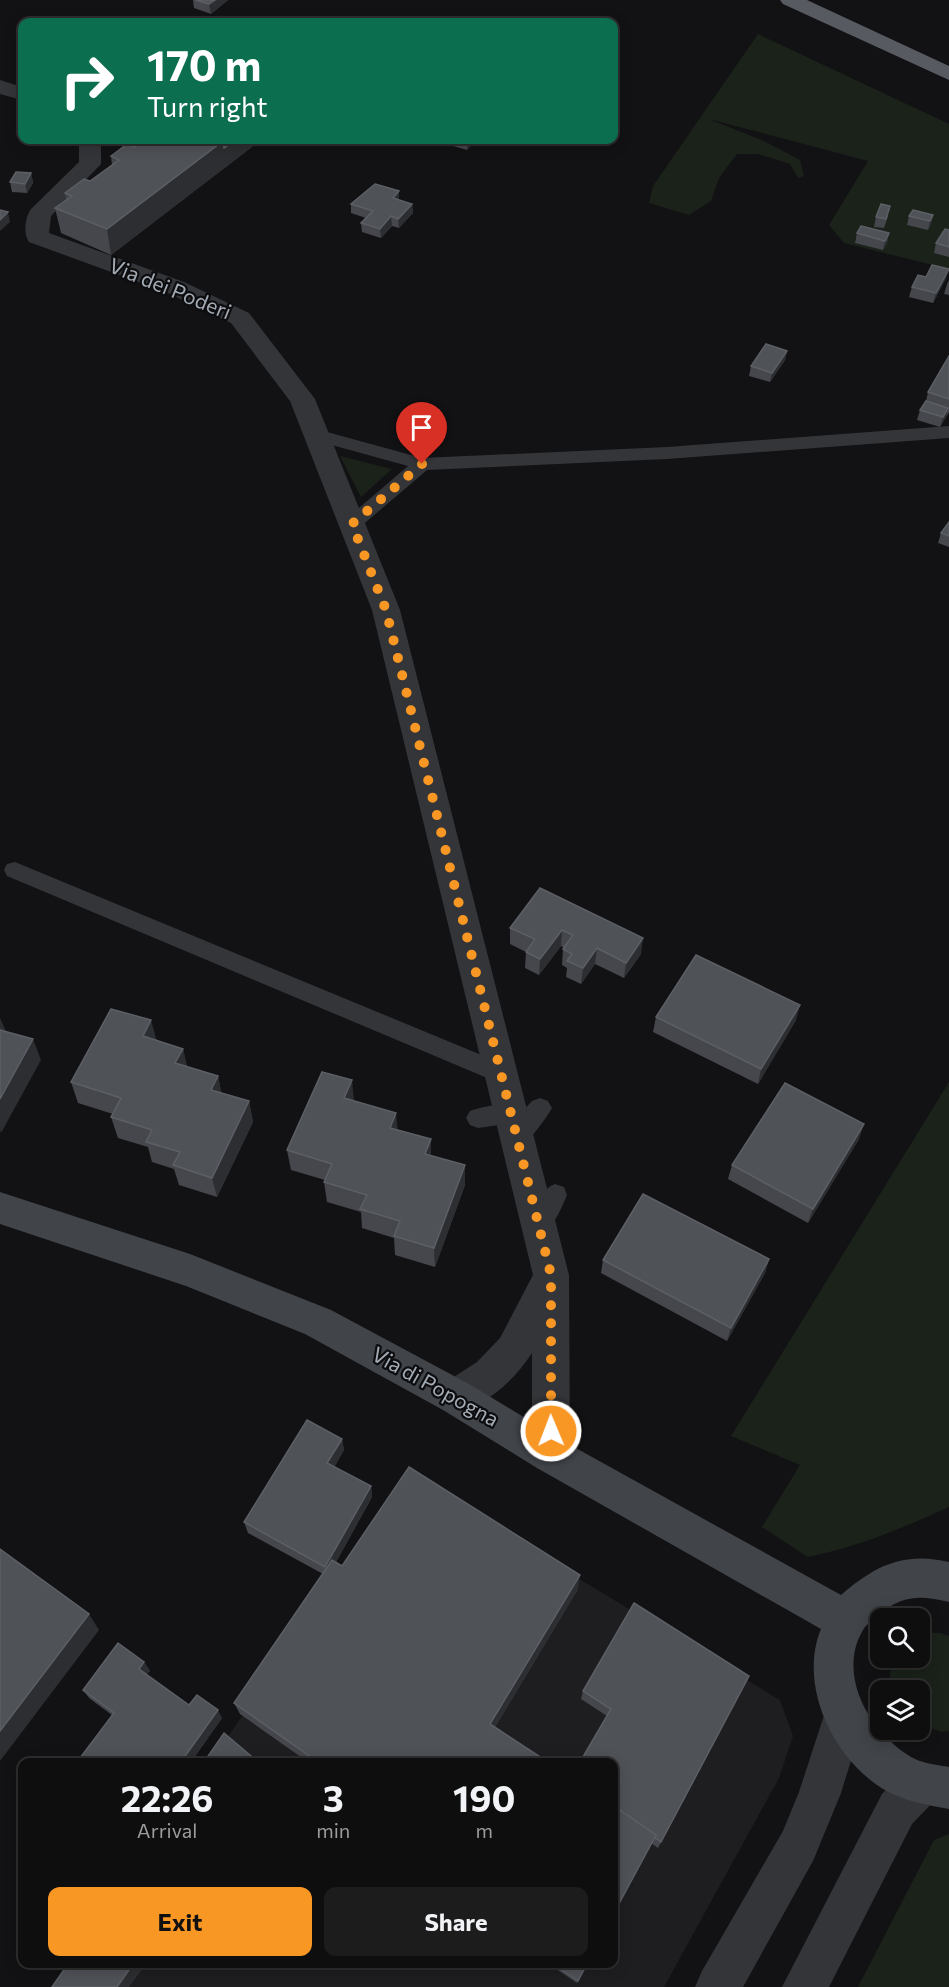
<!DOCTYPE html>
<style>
body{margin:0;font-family:Commissioner,sans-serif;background:#1c1c1d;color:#f1f3f6;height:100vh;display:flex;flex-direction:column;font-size:22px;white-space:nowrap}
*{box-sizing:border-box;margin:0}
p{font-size:20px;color:#9b9c9e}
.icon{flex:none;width:33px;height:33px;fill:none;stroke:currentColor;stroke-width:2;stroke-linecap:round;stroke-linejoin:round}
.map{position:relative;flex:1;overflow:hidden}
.details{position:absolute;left:18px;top:1758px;width:600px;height:210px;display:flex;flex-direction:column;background:#0e0e0f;border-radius:12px;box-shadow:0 3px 15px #0003,0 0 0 2px #2e2e2f}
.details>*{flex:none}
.guide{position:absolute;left:18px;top:18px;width:600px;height:126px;border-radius:12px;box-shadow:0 3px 15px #0003,0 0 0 2px #2e2e2f;background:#0b6e4f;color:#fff;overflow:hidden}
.buttons{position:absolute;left:870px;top:1608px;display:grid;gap:12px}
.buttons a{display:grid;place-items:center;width:60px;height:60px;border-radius:12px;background:#0e0e0f;box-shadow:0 3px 15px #0003,0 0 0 2px #2e2e2f;font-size:30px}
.pin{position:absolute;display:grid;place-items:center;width:51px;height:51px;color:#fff;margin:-62px -26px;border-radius:50% 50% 50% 0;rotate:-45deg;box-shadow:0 0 6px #0007}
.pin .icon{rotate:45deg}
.me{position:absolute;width:66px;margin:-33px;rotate:359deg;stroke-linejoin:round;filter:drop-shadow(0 0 4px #0008)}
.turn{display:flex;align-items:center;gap:21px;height:126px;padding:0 30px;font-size:27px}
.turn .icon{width:78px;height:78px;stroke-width:2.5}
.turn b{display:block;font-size:42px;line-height:51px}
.eta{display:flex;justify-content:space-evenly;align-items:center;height:102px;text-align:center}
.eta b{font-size:36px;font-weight:700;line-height:42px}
.button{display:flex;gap:12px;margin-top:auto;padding:12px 30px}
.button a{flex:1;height:69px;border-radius:12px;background:#f99725;color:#111;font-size:24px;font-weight:700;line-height:69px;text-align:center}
.button a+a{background:#1c1c1d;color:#f1f3f6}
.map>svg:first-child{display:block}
.built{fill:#1e1e21}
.green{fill:#1a221a}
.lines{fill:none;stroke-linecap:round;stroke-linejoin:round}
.service{fill:#333539;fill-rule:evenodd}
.minor{fill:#333539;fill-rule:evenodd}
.secondary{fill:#414449;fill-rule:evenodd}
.trunk{fill:#575a61;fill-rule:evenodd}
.wall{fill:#45474c}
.shaded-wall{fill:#2c2e31}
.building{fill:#4f5257;stroke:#5c6066;stroke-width:1.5}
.route{stroke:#f99725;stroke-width:10;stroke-dasharray:0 18}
.labels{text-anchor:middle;stroke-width:4.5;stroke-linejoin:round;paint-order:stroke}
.street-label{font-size:21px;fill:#a3abb5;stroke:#0d0d0f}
</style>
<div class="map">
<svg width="949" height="1987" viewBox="0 0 949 1987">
<rect width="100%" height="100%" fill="#121214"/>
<polygon class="built" points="405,1474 780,1700 793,1736 779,1778 664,1987 60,1987 75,1964 614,1964 614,1762 211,1762"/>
<g class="green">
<polygon points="758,34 949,124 949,269 844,243 829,225 868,161 709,119 764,141 800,160 804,176 798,178 790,164 758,154 737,154 719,178 711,201 689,215 649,203 653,186"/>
<polygon points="340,456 392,469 361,497"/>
<path d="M 949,1082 L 949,1507 C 903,1528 858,1547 808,1557 L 762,1527 L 800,1465 L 731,1436 Z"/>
<polygon points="926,1633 941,1633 949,1636 949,1731 941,1732 920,1724 920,1690 891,1690 890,1674 893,1658 920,1658 920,1635"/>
<polygon points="949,1834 949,1987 858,1987 934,1840"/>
</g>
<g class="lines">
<g class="service">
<polygon points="949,426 949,438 667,459 427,470 359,528 352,530 345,528 343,524 345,520 408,466 310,439 307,435 310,431 316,429 422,458 667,447"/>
<polygon points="15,862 508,1066 512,1073 508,1080 500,1083 492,1080 7,876 4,870 7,864"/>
<path d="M 540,1098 L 548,1101 L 552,1108 C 547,1117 527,1146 517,1147 C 515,1147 509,1145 508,1144 L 504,1137 L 513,1123 L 478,1128 L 470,1125 L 466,1118 L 470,1111 C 484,1106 504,1102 518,1107 L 521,1113 L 532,1101 Z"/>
<path d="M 555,1184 L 564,1187 L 567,1195 C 561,1209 553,1230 538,1235 L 529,1232 L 526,1224 C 532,1210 540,1190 555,1184 Z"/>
</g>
<g class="minor">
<polygon points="0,80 22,87 22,100 0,94"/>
<path d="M 79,140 L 101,140 L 101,164 L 51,216 L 49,233 L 184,282 L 249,313 L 315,399 L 400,610 L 569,1275 L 570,1455 L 565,1468 L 551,1474 L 537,1468 L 532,1455 L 532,1353 C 514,1381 488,1403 456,1415 L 443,1410 L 437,1397 L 443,1384 L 477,1362 L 500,1338 L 533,1275 L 372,610 L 290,401 L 231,323 L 166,292 L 29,242 C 23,234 25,217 31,209 L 79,162 Z"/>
<polygon points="844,1694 859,1700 865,1715 841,1793 813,1861 743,1987 695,1987 702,1971 783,1831 799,1792 829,1700"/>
<polygon points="921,1763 936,1769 942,1784 936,1799 912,1824 829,1987 782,1987 882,1794 906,1769"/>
</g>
<path class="secondary" d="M 0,1192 L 190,1254 L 331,1310 L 469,1384 L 565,1442 L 841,1595 C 874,1566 904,1551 949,1562 L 949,1602 C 921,1595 902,1595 880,1614 C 875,1619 867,1623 863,1630 C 835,1677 873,1738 917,1760 C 927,1764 939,1765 949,1767 L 949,1809 C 920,1804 890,1798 868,1778 C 827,1744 800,1680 821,1629 L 537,1468 L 443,1410 L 305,1334 L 186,1286 L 0,1224 Z"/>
<polygon class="trunk" points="780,0 807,0 949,66 949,80 783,4"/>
</g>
<g class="wall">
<polygon points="193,0 228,0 211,14 194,8"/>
<polygon points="261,140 111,255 61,233 55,208 66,200 65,193 90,181 112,165 111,156 134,147"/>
<polygon points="433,140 476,140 467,150"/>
<polygon points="31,173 33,183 27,193 12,192 10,182"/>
<polygon points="399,200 412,204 413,213 399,228 392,226 381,238 362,232 361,223 366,218 351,213 351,204"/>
<polygon points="933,215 931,224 928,230 907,225 909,216"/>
<polygon points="888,216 884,228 874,227 876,217"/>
<polygon points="949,230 949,257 934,253 936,243"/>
<polygon points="857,233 889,233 887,243 883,250 855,243"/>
<polygon points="926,277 946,278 933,303 909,297 912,287"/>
<polygon points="949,280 949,295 944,294 947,284"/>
<polygon points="787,351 785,360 770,382 749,376 751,366"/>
<polygon points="949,356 949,412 940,427 917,420 920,410 926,401 928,392"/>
<polygon points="949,522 949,547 938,543 941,533"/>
<polygon points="540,888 641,954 624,978 595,964 581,984 566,977 567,968 562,965 563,949 564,948 561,946 539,975 525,968 526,952 510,944 510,928"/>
<polygon points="656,1017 796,1020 758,1084 653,1032"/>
<polygon points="157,1041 183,1049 187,1067 218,1076 221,1093 249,1101 253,1122 217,1197 179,1185 174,1169 152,1162 148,1147 118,1138 111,1117 113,1114 78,1103 71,1082"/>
<polygon points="354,1101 398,1130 431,1139 431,1156 465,1185 435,1267 395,1255 394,1238 362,1228 361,1212 327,1202 324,1182 325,1180 291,1170 287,1150"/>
<polygon points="859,1139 808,1223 728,1179 732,1165"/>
<polygon points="769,1259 765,1273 727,1341 601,1273 603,1260"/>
<polygon points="342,1439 344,1450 334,1467 371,1486 372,1497 336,1562 342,1566 578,1589 495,1727 548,1762 308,1762 240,1714 234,1703 323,1574 248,1533 244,1522"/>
<polygon points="144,1662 150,1671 146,1674 189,1705 222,1718 191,1762 77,1762 112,1715 89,1698 83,1690"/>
<polygon points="749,1676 658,1848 651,1843 607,1716 581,1699 583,1691"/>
<polygon points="549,1964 587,1964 577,1983"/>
</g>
<g class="shaded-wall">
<polygon points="215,0 228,0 211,14 209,4"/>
<polygon points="236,140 261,140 111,255 107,229 223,141"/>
<polygon points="467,140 476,140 467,150"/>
<polygon points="31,173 33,183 27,193 25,184"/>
<polygon points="399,191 399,200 393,198"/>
<polygon points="412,204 413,213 399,228 398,219"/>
<polygon points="8,212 10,222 0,231 0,220"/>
<polygon points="933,215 931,224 928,230 930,221"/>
<polygon points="391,216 392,226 381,238 380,229"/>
<polygon points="889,233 887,243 883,250 885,241"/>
<polygon points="949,269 946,278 933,303 936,293"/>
<polygon points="787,351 785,360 770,382 772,373"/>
<polygon points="948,408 946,417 940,427 943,417"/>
<polygon points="562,930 561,946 539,975 540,959"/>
<polygon points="643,938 641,954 624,978 626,963"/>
<polygon points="597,948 595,964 581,984 583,968"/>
<polygon points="800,1005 796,1020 758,1084 761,1069"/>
<polygon points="0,1018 7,1034 0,1046"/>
<polygon points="151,1020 157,1042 143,1036"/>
<polygon points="33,1039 41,1060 1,1133 0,1130 0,1099"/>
<polygon points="183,1049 188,1070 175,1063"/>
<polygon points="218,1076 222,1096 211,1090"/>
<polygon points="352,1080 354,1101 346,1119 344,1098"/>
<polygon points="249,1101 253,1122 217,1197 212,1178"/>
<polygon points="396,1113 398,1133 390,1128"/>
<polygon points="864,1124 859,1139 808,1223 813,1209"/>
<polygon points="431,1139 431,1159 425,1154"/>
<polygon points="465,1165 465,1185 435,1267 434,1248"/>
<polygon points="769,1259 765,1273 727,1341 731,1328"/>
<polygon points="342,1439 344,1450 330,1475 327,1463"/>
<polygon points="371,1486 372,1497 328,1577 325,1567"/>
<polygon points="580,1575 578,1589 490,1735 490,1724"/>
<polygon points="89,1614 99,1630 0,1761 0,1731"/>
<polygon points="144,1662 150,1671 144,1677 139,1669"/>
<polygon points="218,1710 222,1718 191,1762 181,1762"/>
<polygon points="133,1964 146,1964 129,1987 117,1987"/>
</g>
<g class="building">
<polygon points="196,0 215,0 209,4"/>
<polygon points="144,140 219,140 223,141 107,229 55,208 72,196 65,193 84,179 90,181 119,160 111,156 127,144 134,147"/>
<polygon points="219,140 236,140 224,148 223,141"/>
<polygon points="16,172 31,173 25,184 10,182"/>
<polygon points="375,184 399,191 393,198 412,204 398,219 391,216 380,229 361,223 373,211 351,204"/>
<polygon points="881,204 890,206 886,219 876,217"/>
<polygon points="0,210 8,212 0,220"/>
<polygon points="913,210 933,215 930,221 909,216"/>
<polygon points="861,226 889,233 885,241 857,233"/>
<polygon points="945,229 949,230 949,247 936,243"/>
<polygon points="932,265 949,269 936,293 912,287 918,275 926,277"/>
<polygon points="766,344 787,351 772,373 751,366"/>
<polygon points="949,356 949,399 928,392"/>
<polygon points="926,401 948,408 943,417 920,410"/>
<polygon points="949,522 949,536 941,533"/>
<polygon points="540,888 643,938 626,963 597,948 583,968 567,961 572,954 563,949 573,935 562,930 540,959 526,952 535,939 510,928"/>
<polygon points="696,955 800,1005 761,1069 656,1017"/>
<polygon points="111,1009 151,1020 143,1036 183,1049 175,1063 218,1076 211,1090 249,1101 212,1178 173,1165 180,1152 146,1142 152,1130 111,1117 121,1098 71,1082"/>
<polygon points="0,1030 33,1039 0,1099"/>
<polygon points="322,1072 352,1080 344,1098 396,1113 390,1128 431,1139 425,1154 465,1165 434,1248 394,1236 400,1221 360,1209 367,1195 324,1182 332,1164 287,1150"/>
<polygon points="785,1083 864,1124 813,1209 732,1165"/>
<polygon points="643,1194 769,1259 731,1328 603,1260"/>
<polygon points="307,1420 342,1439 327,1463 371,1486 325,1567 244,1522"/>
<polygon points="409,1467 580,1575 490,1724 548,1762 318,1762 234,1703 332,1560 342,1566"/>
<polygon points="0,1549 89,1614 0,1731"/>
<polygon points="634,1603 749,1676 661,1842 654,1837 656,1835 614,1806 614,1762 580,1762 611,1709 583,1691"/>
<polygon points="118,1643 144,1662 139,1669 189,1705 197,1695 218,1710 181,1762 77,1762 114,1713 83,1690"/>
<polygon points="224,1733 258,1762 204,1762"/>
<polygon points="614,1806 656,1835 614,1913"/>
<polygon points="68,1964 133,1964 117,1987 52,1987"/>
<polygon points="553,1964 587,1964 578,1981"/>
</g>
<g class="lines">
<polyline class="route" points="422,464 352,524 386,610 551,1275 551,1431"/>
</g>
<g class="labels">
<g class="street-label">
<text transform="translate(170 289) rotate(22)" y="7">Via dei Poderi</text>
<text transform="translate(435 1387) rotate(29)" y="7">Via di Popogna</text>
</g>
</g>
</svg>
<div class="buttons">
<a><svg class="icon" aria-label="search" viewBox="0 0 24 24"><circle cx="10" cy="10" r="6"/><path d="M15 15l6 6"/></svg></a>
<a><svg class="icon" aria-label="layers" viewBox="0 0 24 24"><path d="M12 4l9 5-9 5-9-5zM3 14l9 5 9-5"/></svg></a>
</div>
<div class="pin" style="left:422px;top:464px;background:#d93025"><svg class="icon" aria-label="arrive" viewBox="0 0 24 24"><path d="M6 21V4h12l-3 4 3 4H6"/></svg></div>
<svg class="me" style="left:551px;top:1431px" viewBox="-20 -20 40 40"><circle r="17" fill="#f99725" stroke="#fff" stroke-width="3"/><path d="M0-11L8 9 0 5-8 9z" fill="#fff"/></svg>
<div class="guide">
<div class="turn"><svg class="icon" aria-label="right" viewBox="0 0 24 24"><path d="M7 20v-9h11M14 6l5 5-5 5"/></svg><div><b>170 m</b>Turn right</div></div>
</div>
<section class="details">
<div class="eta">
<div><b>22:26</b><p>Arrival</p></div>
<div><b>3</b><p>min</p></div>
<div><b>190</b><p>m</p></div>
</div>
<div class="button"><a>Exit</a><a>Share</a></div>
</section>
</div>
